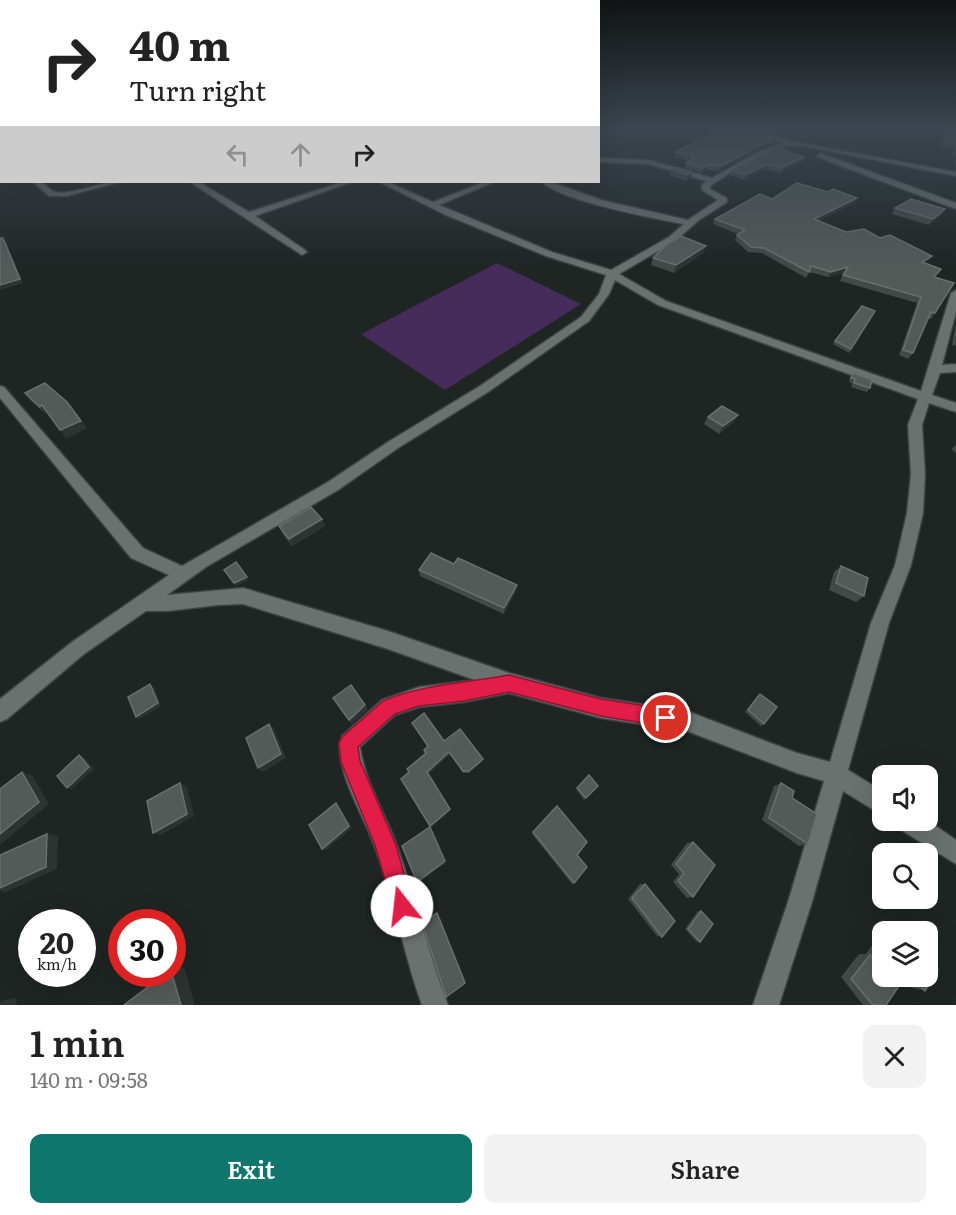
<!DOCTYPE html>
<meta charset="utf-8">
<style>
body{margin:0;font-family:Literata,serif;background:#f2f2f2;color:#222;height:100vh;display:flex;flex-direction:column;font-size:22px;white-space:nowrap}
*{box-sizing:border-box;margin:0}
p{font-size:20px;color:#767676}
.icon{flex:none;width:33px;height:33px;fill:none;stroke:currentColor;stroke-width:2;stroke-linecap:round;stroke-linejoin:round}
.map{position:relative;height:1005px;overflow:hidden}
.sheet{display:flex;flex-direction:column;background:#fff;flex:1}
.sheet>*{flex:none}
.banner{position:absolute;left:0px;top:0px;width:600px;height:183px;box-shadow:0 6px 24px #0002;background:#fff;color:#222;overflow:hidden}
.tools{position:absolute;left:872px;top:765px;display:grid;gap:12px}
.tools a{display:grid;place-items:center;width:66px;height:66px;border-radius:12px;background:#fff;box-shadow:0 6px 24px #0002;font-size:30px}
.speed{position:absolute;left:18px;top:909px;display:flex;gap:12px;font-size:30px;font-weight:700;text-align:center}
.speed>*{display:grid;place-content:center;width:78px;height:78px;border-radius:50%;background:#fff;box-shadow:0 6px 24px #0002;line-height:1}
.speed small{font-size:15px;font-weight:400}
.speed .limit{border:9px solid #d22;background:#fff;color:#111}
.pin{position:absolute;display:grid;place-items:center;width:51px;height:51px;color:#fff;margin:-26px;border:3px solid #fff;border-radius:50%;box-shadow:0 2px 6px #0007}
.me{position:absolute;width:66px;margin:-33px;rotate:344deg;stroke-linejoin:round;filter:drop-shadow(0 0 4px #0008)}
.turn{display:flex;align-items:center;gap:21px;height:126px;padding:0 30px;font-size:27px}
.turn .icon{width:78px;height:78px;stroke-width:2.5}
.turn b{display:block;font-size:42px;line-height:51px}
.lanes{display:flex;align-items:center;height:57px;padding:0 30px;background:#0003;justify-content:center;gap:30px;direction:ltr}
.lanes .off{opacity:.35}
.round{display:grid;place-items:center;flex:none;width:63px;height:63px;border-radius:12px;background:#f2f2f2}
.summary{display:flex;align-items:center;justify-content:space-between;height:102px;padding:0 30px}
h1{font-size:36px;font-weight:600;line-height:45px}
.action{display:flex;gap:12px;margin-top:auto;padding:12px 30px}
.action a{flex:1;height:69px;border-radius:12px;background:#0f766e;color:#fff;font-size:24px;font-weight:600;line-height:69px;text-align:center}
.action a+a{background:#f2f2f2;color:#222}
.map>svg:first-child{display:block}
.green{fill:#452c5a}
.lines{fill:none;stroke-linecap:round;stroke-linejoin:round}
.minor-casing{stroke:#3c4240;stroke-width:3}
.minor{fill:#6a7270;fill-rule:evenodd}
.wall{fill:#424947}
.shaded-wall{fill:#2c3331}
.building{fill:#535a58;stroke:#696f6e;stroke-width:1.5}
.route{fill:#e11d48;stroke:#92132f;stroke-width:1.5}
</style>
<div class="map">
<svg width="956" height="1005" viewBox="0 0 956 1005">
<rect width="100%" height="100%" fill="#1e2523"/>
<polygon class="green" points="497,263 581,304 445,390 361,334"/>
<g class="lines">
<g class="minor-casing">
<g id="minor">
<rect x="0" y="128" width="2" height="3"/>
<path d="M 747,128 L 755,128 L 790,141 L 956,172 L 956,176 L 803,146 C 772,141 736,169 710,186 L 710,189 L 727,198 L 727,202 L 699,220 L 675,241 L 619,274 L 666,301 L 921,391 L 951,293 L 956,290 L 956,312 L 942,365 L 956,364 L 956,372 L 940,373 L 932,395 L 956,403 L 956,412 L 929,403 L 922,425 L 925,474 L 923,513 L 911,565 L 889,623 L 848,770 L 882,791 L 882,815 L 843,791 L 812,902 L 779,1005 L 753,1005 L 788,902 L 824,781 L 797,773 L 687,731 L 601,718 L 509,693 L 464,702 L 419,707 L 395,715 L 360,747 C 365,782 385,813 397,846 C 416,899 428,953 448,1005 L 422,1005 C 401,947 392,884 367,828 C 357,805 332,759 342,736 L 382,700 L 419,687 L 475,680 L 388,649 L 243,604 L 218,605 L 168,611 L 146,611 L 84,654 L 7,719 L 0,722 L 0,699 L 72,642 L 169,575 L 131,558 L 0,398 L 0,386 L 4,387 L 143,548 L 182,566 L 328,482 L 388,442 L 480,386 L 581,317 L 599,294 L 606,275 L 546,256 L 446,215 L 379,182 L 388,182 L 433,202 L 484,182 L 494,182 L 439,205 L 552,252 L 611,270 L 669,237 L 684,224 C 655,219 559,200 542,182 L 551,182 L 601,200 L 688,220 L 718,200 L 702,190 L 702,185 L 706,181 L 648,164 L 598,162 L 598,158 L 649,160 L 712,178 L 756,153 L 782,143 ZM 615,280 L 658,305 L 918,399 L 908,425 L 911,474 L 907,513 L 895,565 L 871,623 L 830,762 L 797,753 L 687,711 L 601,698 L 509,673 L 388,631 L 243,588 L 167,595 L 206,567 L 338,490 L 398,448 L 488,392 L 589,321 L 609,294 Z"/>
<rect x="0" y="140" width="2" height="6"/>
<polygon points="820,153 956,203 956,209 817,157"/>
<path d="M 33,182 L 41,182 C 45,184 49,189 53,191 C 68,198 101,180 120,182 L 67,196 L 49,196 Z"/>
<polygon points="190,182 199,182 249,212 342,182 352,182 255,216 305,250 307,252 302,255"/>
<polygon points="895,820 927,820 956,840 956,864 898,828"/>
</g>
</g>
<use href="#minor" class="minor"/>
</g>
<g class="wall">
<polygon points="942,128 956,128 956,170 955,170 956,156 952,155 954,147 942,146"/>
<polygon points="713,130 773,140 772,145 755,151 719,171 708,170 702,173 684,168 686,163 689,161 674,157 675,152 712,134"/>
<polygon points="804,157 802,162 780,173 766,169 744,180 730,175 732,170"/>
<polygon points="671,169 692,172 691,179 686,181 669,175"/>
<polygon points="854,203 818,221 846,232 880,238 932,256 928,261 925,263 935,277 935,313 931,319 928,318 913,353 908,359 899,355 917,303 840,281 844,273 828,277 809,272 806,278 762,253 748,252 735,240 737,235 738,234 713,224 715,219"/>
<polygon points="895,208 945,209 941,215 929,225 892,214"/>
<polygon points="706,246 703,253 674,273 651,265 653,258"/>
<polygon points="875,311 849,353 833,344 835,341"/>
<polygon points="956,322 956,346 952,345"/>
<polygon points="853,373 870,388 867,392 851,387 852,383 849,382 850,377"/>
<polygon points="25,393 87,428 66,438 48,413 46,414 31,401"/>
<polygon points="708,417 734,422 719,434 704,424"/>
<polygon points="956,445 956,453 951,449"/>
<polygon points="322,519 325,526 292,546 282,533 279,526"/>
<polygon points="841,566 864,596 856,602 829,590 834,572"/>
<polygon points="419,570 516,591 504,614 420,576"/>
<polygon points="760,694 764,724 761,726 745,712 757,696"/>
<polygon points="412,723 444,741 483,759 483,761 469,773 463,773 450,754 428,774 450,811 431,827 401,779 409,772 426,753 424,750 428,747"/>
<polygon points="589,775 598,786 584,800 576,789"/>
<polygon points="781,783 792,798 808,844 799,846 762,820 774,786"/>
<polygon points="533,832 577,855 574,883 572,884 532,834"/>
<polygon points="693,842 693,897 687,898 673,882 679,874 671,865 687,843"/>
<polygon points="640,884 645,884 662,937 657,936 628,899"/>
<polygon points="698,911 701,911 700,942 697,942 685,929"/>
<polygon points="885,926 896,927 901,932 882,932 882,976 927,976 925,991 912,988 904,979 886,1005 863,1005 841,977 859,954 866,954"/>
</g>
<g class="shaded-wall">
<polygon points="773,140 772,145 755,151 719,171 721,166 757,147"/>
<polygon points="804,157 802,162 780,173 782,168"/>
<polygon points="768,164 766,169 744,180 745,175"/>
<polygon points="709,165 708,170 702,173 703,168"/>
<polygon points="692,172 691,179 686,181 688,175"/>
<polygon points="81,182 92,182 93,184 84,186"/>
<polygon points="857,198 854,203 812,224 814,219"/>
<polygon points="945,209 941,215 929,225 933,219"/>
<polygon points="3,238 5,241 23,283 0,290"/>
<polygon points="706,246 703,253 674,273 676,265"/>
<polygon points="932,256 928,261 919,268 922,262"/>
<polygon points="848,267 845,273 828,277 831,272"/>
<polygon points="67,402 87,428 66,438 60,430"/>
<polygon points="42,405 49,413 46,414 40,407"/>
<polygon points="738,415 734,422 719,434 723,426"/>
<polygon points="322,519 325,526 292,546 289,539"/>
<polygon points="247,577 249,580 236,586 234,583"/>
<polygon points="517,585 516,591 504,614 504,608"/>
<polygon points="150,684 154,687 161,706 139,719 136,717"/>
<polygon points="365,705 368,710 351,724 349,720"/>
<polygon points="269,724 274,728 286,758 263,772 258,768"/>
<polygon points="449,752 450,754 427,774 427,772"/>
<polygon points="79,755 84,757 94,769 72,789 67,788"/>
<polygon points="483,759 483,761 469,773 469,771"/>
<polygon points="22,772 32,775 49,804 0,845 0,834"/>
<polygon points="180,783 187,786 194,816 161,835 153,833"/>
<polygon points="336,803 339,806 352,828 326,850 322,849"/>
<polygon points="450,809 450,811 431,827 430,826"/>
<polygon points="430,827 446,863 419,882 417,882"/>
<polygon points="47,834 58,836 57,869 6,892 0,891 0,888"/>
<polygon points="437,913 438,913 466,981 465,983"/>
<polygon points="184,967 195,1005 181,1005 172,974 172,969"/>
<polygon points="16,998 17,1005 0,1005 0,1001"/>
</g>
<g class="building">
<polygon points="719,128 744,128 773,140 757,147 721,166 709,165 703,168 686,163 695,158 675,152 717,132 713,130"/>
<polygon points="944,128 956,128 956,143 945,142"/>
<polygon points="776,147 804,157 782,168 768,164 745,175 732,170"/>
<polygon points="674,167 692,172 688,175 671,169"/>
<polygon points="797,183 828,192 833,189 857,198 814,219 846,232 864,229 880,238 890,235 932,256 922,262 941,269 934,277 954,283 935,313 931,312 913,353 903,350 921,297 843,275 848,267 831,272 811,266 809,272 764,248 751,247 737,235 745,230 715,219 760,194 772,199"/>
<polygon points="911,199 945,209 933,219 895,208"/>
<polygon points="681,236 706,246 676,265 653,258 666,245"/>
<polygon points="0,238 3,238 20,279 0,285"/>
<polygon points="862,306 875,311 851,349 835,341"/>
<polygon points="853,373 872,380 870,388 854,383 855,379 851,378"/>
<polygon points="45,383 67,402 81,421 60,430 42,405 40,407 25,393"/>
<polygon points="722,406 738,415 723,426 708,417"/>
<polygon points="311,507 322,519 289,539 279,526"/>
<polygon points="431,553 454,564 458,558 517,585 504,608 419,570"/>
<polygon points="236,562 247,577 234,583 224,570"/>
<polygon points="841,566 868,578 864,596 836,583"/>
<polygon points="150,684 158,703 136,717 128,697"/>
<polygon points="351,685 365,705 349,720 333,698"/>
<polygon points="760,694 777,707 764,724 748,710"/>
<polygon points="424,713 444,741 460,729 483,759 469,771 463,771 449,752 427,772 450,809 430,826 401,779 409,772 407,769 426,753 424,750 428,746 412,723"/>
<polygon points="269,724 281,754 258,768 246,738"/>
<polygon points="79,755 89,767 67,788 57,776"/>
<polygon points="22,772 39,802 0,834 0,789"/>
<polygon points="589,775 598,786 586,798 577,788"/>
<polygon points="180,783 187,814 153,833 147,801"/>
<polygon points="781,783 794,791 792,798 817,814 808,844 769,818"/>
<polygon points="336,803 349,826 322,849 309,825"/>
<polygon points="557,806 587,842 577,855 587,867 574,883 533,832"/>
<polygon points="430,827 445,861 417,882 402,846"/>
<polygon points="47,834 46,867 0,888 0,855"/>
<polygon points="693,842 715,865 693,897 678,881 684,873 676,864"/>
<polygon points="645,884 675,921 662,937 632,898"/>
<polygon points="701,911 713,924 700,942 688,929"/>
<polygon points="437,913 465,983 446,997 422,923"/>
<polygon points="896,927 901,932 893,932"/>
<polygon points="882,949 882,976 906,976 886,1005 873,1005 851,979 870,955 875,960"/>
<polygon points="927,958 938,969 925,991 912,976 927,976"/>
<polygon points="165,974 172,974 181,1005 124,1005"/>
</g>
<linearGradient id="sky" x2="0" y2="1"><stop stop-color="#101413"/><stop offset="0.48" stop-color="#3b4650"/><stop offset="1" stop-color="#3b4650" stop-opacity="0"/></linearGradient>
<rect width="956" height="268" fill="url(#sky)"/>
<path class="route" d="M 509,675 L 601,699 L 666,709 L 672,711 L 675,718 L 672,724 L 666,727 L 601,716 L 509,692 L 464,701 L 419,706 L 395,714 L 358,747 L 360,761 L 396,845 L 413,906 L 410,914 L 402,917 L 395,914 L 375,845 L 341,762 L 339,743 L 342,737 L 383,701 C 423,684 467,683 509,675 Z"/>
</svg>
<div class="tools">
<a><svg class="icon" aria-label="sound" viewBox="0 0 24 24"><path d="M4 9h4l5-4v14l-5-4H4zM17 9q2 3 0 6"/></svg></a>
<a><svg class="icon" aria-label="search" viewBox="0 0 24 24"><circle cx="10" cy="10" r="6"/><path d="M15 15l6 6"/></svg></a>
<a><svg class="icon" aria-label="layers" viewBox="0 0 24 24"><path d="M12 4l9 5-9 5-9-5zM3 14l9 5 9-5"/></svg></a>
</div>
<div class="speed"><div>20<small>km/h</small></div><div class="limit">30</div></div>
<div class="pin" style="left:666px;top:718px;background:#d93025"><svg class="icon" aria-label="arrive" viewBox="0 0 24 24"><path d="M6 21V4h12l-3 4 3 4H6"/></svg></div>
<svg class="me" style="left:402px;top:906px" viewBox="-20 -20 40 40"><circle r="19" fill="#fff"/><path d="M0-13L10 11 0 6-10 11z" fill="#e11d48"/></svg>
<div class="banner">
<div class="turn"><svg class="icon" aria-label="right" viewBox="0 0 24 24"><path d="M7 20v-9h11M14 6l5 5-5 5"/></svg><div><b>40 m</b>Turn right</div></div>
<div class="lanes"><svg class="icon off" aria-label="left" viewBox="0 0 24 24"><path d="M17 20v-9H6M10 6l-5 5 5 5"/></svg><svg class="icon off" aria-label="ahead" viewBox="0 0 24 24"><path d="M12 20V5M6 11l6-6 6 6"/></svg><svg class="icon" aria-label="right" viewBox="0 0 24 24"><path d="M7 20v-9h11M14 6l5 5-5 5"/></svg></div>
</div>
</div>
<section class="sheet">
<div class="summary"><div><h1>1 min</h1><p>140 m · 09:58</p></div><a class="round"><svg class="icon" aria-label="close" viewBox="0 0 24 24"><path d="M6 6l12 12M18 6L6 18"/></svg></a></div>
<div class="action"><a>Exit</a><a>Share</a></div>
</section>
